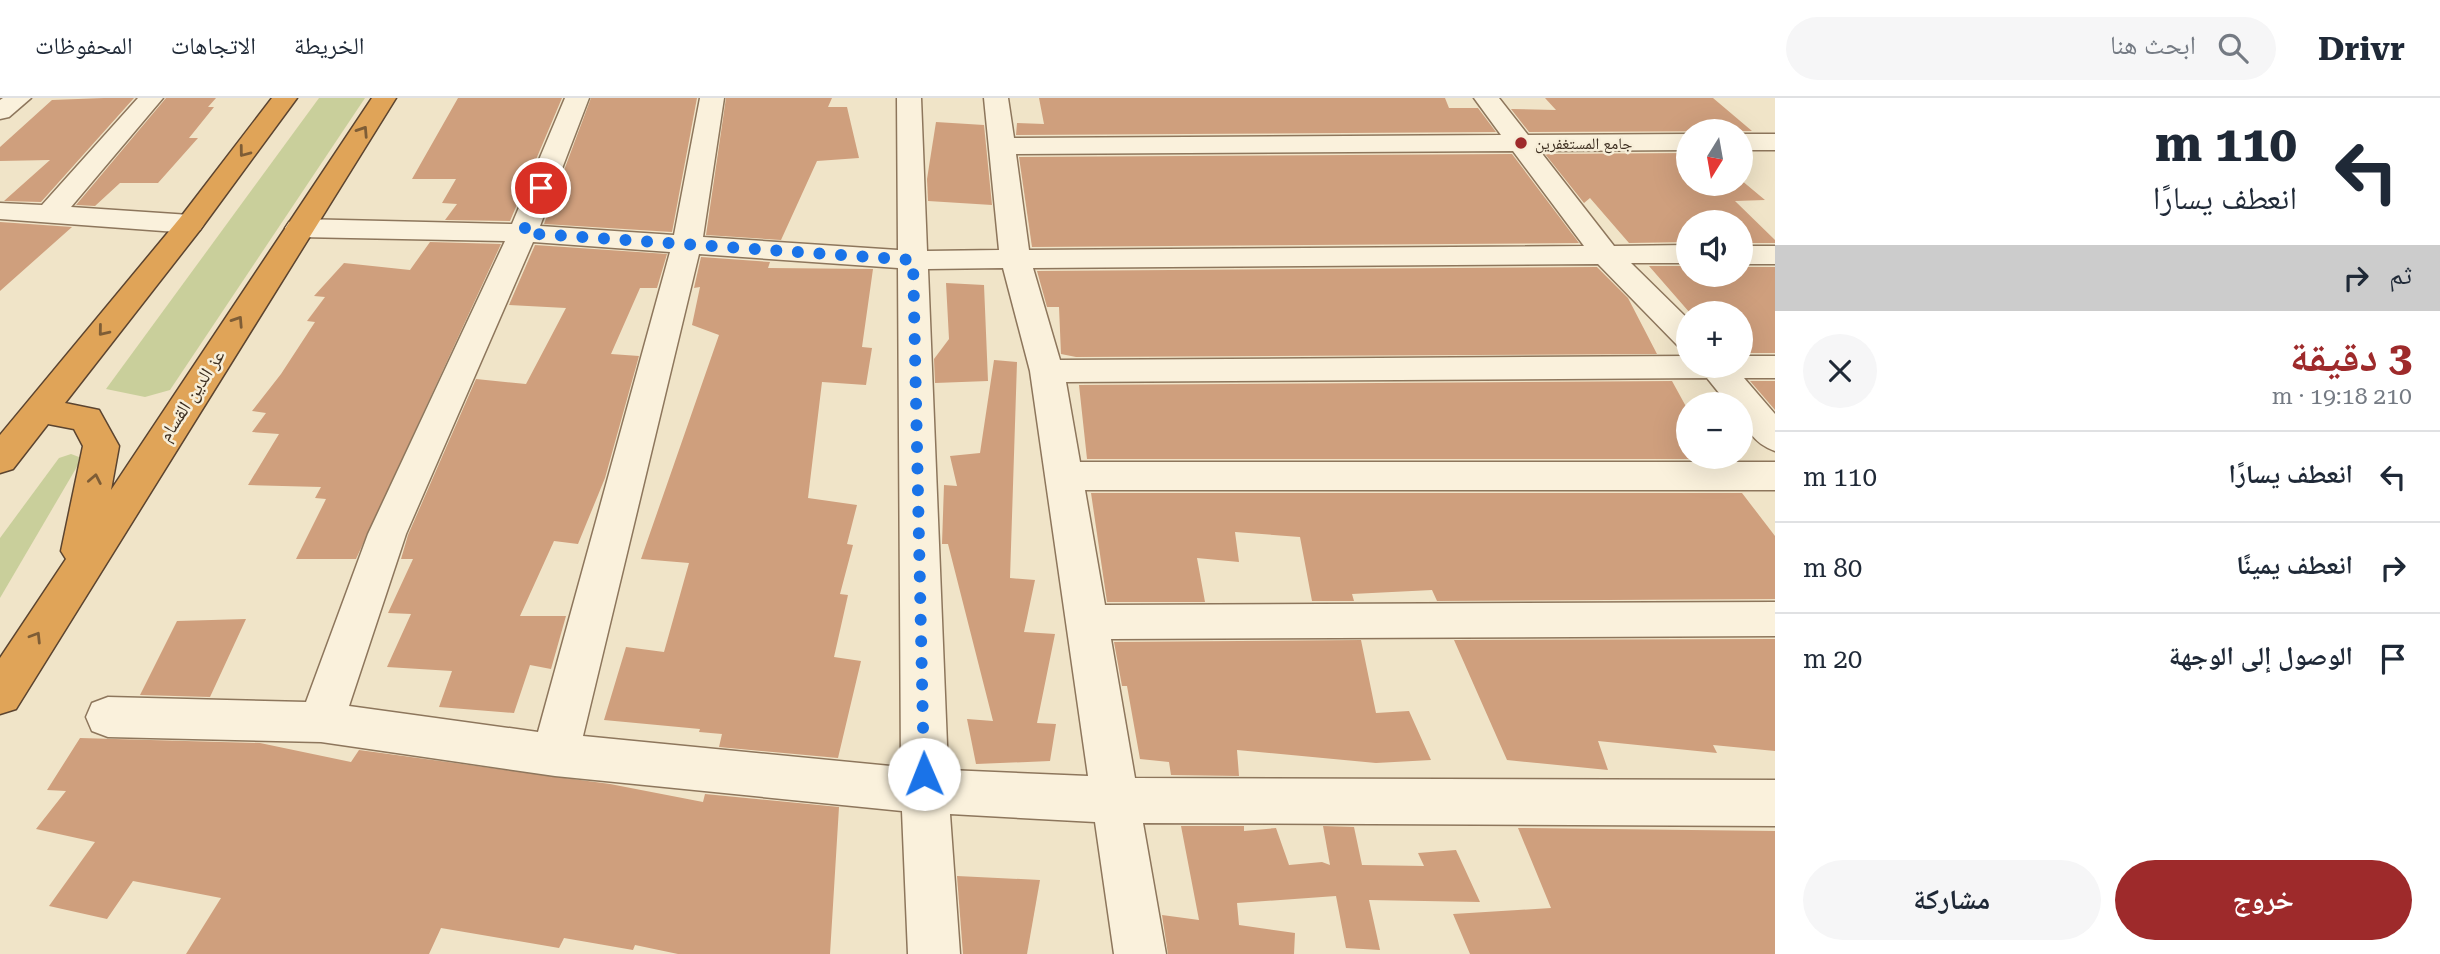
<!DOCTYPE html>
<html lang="ar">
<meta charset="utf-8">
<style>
body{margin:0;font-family:"Roboto Serif","Noto Naskh Arabic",serif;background:#f6f6f7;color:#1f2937;direction:rtl;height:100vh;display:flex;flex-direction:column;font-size:26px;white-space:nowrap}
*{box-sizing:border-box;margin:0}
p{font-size:23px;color:#747a83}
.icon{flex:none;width:38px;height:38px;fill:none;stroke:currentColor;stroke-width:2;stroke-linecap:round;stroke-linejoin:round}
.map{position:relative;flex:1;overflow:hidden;direction:ltr}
.side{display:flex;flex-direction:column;background:#fff;width:665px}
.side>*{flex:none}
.banner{background:#fff;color:#1f2937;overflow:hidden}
.needle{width:46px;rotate:191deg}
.tools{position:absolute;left:1676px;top:21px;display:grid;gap:14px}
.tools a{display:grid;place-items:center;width:77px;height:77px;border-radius:50%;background:#fff;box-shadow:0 7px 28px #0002;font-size:35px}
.pin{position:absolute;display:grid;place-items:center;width:60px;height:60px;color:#fff;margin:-30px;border:4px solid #fff;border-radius:50%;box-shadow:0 2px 7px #0007}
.me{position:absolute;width:77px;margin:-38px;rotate:359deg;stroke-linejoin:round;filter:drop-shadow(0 0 5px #0008)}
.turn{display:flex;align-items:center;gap:24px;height:147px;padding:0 28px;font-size:32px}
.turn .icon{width:91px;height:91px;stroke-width:2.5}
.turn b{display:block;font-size:49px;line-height:60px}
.then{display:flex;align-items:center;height:66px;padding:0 28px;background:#0003;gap:14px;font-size:26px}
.round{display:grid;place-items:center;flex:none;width:74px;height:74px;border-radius:37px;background:#f6f6f7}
.summary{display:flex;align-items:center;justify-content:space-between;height:119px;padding:0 28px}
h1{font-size:42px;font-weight:800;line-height:52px;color:#9e2a2b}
.cta{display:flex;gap:14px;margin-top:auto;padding:14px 28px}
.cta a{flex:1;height:80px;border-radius:42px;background:#9e2a2b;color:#fff;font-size:28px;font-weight:800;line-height:80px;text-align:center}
.cta a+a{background:#f6f6f7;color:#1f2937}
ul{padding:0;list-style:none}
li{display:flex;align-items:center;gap:21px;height:91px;padding:0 28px;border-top:2px solid #e0e1e3}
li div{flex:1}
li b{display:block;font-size:26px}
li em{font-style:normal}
header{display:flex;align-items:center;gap:42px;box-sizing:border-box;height:98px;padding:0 35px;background:#fff;border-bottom:2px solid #e0e1e3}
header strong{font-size:33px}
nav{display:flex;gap:38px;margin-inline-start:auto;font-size:24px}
.search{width:490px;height:63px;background:#f6f6f7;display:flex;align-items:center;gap:18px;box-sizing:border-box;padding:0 24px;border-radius:38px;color:#747a83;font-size:26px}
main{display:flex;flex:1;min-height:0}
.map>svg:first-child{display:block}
.green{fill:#c9cf9b}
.building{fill:#cf9f7d}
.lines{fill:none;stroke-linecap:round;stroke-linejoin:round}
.minor-casing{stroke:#8d765c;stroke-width:3}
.highway-casing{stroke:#5b4430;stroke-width:3}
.minor{fill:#faf1dc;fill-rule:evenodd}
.highway{fill:#e0a458;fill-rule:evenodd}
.oneway{stroke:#7e5d36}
.route{stroke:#1a73e8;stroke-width:12;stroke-dasharray:0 21.6}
.poi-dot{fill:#9e2a2b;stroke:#f7eed8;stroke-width:2.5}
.labels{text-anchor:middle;stroke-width:5;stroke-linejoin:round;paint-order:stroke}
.far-poi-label{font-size:16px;fill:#3d2e20;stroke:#f7eed8;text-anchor:start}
.street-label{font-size:19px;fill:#3d2e20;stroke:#f7eed8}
</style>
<header>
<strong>Drivr</strong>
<div class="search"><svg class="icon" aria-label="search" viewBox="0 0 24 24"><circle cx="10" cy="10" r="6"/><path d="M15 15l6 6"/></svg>ابحث هنا</div>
<nav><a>الخريطة</a><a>الاتجاهات</a><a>المحفوظات</a></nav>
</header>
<main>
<section class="side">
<div class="banner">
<div class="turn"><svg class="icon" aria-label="left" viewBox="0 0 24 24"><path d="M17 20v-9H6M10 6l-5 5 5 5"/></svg><div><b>110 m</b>انعطف يسارًا</div></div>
<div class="then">ثم<svg class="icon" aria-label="right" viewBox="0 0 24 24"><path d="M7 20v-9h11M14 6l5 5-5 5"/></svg></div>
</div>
<div class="summary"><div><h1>3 دقيقة</h1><p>210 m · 19:18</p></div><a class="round"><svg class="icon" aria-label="close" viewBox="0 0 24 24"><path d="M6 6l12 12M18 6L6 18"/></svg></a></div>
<ul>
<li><svg class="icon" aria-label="left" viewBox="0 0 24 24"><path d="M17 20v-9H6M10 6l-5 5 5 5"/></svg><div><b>انعطف يسارًا</b></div><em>110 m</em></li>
<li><svg class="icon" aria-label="right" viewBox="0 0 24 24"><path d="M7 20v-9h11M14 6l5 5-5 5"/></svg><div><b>انعطف يمينًا</b></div><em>80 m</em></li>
<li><svg class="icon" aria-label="arrive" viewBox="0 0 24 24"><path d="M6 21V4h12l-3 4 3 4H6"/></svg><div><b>الوصول إلى الوجهة</b></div><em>20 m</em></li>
</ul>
<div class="cta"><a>خروج</a><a>مشاركة</a></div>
</section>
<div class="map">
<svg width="1775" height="856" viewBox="0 0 1775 856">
<rect width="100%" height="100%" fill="#f0e4c8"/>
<g class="green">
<polygon points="319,0 365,0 170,292 145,299 106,291"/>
<polygon points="71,356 79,359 78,367 0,500 0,440 59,360"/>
</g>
<g class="building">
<polygon points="104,0 134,0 41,104 4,103 50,62 0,63 0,49 52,2"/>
<polygon points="166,0 216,0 208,9 214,9 189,40 198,40 158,85 120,85 95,108 76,107"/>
<polygon points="458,0 562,0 510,123 445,122 457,106 442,105 456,81 412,81"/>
<polygon points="591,0 697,0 672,134 544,126"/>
<polygon points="726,0 832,0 828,9 847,9 859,60 817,63 781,142 706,137"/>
<polygon points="1039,0 1445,0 1449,10 1478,10 1496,34 1016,37 1017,25 1044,26"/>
<polygon points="1545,0 1713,0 1752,33 1529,34 1511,11 1556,12"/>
<polygon points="936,24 984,27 992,107 928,103 927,81"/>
<polygon points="1689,55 1689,86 1741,86 1741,82 1765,102 1735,103 1775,142 1775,145 1741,145 1741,124 1689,124 1689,144 1629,145 1590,100 1584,105 1545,56"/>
<polygon points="1512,56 1579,145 1032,149 1019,59"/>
<polygon points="0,124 72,129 0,193"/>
<polygon points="430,144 501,146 356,461 296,461 326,401 315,400 321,389 248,387 279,336 252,334 266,315 252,313 281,276 315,224 307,223 325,199 314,198 344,165 410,172"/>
<polygon points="535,147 667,156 657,190 640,190 611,256 639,258 605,380 578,446 554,443 520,518 566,518 551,571 530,567 514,615 439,609 452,573 387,569 411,516 388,515 413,461 401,461 408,437 476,281 526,286 566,210 509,207"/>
<polygon points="701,159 770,164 768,170 873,171 862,249 872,250 866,287 822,284 808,400 857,407 847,446 853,447 840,496 848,497 834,559 861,563 838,660 719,649 722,636 699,634 700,631 604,622 626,549 664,554 689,465 641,461 719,237 692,227 700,189 694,190"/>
<polygon points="1649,168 1689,168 1689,177 1741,177 1741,169 1775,169 1775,255 1741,255 1741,215 1690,215"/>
<polygon points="1597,169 1628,200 1657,256 1076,259 1061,256 1059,209 1047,209 1037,173"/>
<polygon points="946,185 984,187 988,283 935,285 934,261 949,241"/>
<polygon points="994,262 1017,264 1010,480 1035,482 1024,534 1055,536 1037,625 1056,626 1050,663 976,666 967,621 993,623 948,446 942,446 944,387 957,388 950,358 980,355"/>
<polygon points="1672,283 1689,314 1689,359 1716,361 1087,361 1079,287"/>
<polygon points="1750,283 1775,283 1775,312"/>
<polygon points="1091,395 1742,395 1775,438 1775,501 1437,503 1432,492 1352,496 1354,503 1312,503 1300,439 1235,434 1239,464 1197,460 1205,504 1107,504"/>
<polygon points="246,521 210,599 140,597 177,523"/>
<polygon points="1775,541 1775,653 1713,647 1717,655 1598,643 1608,672 1507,662 1454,542"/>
<polygon points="1361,542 1376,615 1409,613 1431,662 1376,665 1237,652 1239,678 1171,677 1169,664 1140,661 1127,588 1122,588 1114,544"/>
<polygon points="80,640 260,645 351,664 359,652 610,686 703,704 705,696 839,709 830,856 678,856 635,847 633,852 564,840 559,850 441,830 429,856 186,856 221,800 133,783 107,821 49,808 95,744 36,731 66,693 47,692"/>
<polygon points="1181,728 1244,728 1244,733 1276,730 1289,767 1322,764 1330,767 1323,728 1354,729 1362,767 1424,768 1418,755 1456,752 1480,804 1369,802 1380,852 1346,850 1336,798 1237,805 1239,827 1295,835 1294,856 1168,856 1162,817 1199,822"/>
<polygon points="1518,730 1775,733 1775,856 1470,856 1453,816 1551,810"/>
<polygon points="957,778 1040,782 1027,856 963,856"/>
</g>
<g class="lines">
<g class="minor-casing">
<g id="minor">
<polygon points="3,0 31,0 9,19 0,21 0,2"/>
<polygon points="138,0 163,0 71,109 190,117 200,120 204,126 200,132 190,135 0,121 0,105 42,107"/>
<path d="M 565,0 L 589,0 L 540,128 L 674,137 L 700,0 L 724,0 L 703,139 L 898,152 L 897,0 L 921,0 L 927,153 L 999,152 L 984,0 L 1008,0 L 1014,40 L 1501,37 L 1474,0 L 1499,0 L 1528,37 L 1689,36 L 1689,52 L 1540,53 L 1614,148 L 1689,147 L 1689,165 L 1631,165 L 1689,222 L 1689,251 L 1678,248 L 1598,166 L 1033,170 L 1060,262 L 1689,258 L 1689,268 L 1741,268 L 1741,258 L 1775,258 L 1775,280 L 1744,280 L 1775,316 L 1775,353 C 1754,346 1741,327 1741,306 L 1728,306 L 1707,280 L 1066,284 L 1080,364 L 1775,364 L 1775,392 L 1085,392 L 1105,507 L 1775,504 L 1775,538 L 1111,541 L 1135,680 L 1775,682 L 1775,728 L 1143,725 L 1166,856 L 1114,856 L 1095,724 L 950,716 L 960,856 L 908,856 L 902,713 L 555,678 L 321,644 L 108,639 L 92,633 L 86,619 L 92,605 L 108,599 L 306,604 L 368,436 L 505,143 L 299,139 L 289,136 L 285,130 L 289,124 L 299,121 L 512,126 ZM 1513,53 L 1584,148 L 1029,152 L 1016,56 ZM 533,144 L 670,154 L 538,634 L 349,608 L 406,436 ZM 699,156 L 898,170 L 901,669 L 583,638 ZM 1003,170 L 1030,273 L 1088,678 L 948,672 L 928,171 Z"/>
<rect x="1741" y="36" width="34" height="16"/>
<rect x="1741" y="148" width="34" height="18"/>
</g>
</g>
<g class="highway-casing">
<polygon id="highway" points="272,0 297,0 200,132 65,305 99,312 119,348 111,392 372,0 396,0 16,611 0,616 0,560 66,461 61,453 83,348 74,331 48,326 13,371 0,375 0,337 180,120"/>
</g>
<use href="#minor" class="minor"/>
<use href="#highway" class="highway"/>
</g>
<defs><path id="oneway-chevron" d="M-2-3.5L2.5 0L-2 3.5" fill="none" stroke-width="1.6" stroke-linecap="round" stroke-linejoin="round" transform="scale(1.75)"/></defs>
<g class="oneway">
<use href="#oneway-chevron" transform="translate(363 33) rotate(-57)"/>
<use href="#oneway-chevron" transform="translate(244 54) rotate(127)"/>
<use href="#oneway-chevron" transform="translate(238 223) rotate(-57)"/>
<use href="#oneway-chevron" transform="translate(103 233) rotate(129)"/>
<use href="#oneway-chevron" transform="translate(95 381) rotate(-79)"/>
<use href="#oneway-chevron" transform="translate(36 539) rotate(-58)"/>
</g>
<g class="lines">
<polyline class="route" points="541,90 523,135 913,162 924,676"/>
</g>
<circle class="poi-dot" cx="1521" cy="45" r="7"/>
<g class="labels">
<g class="far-poi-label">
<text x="1535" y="51">جامع المستغفرين</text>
</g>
<g class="street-label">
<text transform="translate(191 297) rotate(-57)" y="7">عز الدين القسام</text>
</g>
</g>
</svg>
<div class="tools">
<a><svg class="needle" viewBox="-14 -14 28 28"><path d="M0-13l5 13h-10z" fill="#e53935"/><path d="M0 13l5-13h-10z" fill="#747a83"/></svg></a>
<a><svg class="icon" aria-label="sound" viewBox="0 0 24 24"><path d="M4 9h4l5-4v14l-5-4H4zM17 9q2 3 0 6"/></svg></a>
<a>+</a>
<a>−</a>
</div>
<div class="pin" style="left:541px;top:90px;background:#d93025"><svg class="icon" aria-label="arrive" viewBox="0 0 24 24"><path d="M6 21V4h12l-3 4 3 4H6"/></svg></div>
<svg class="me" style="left:924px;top:676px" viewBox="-20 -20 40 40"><circle r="19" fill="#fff"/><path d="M0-13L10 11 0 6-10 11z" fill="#1a73e8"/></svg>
</div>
</main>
